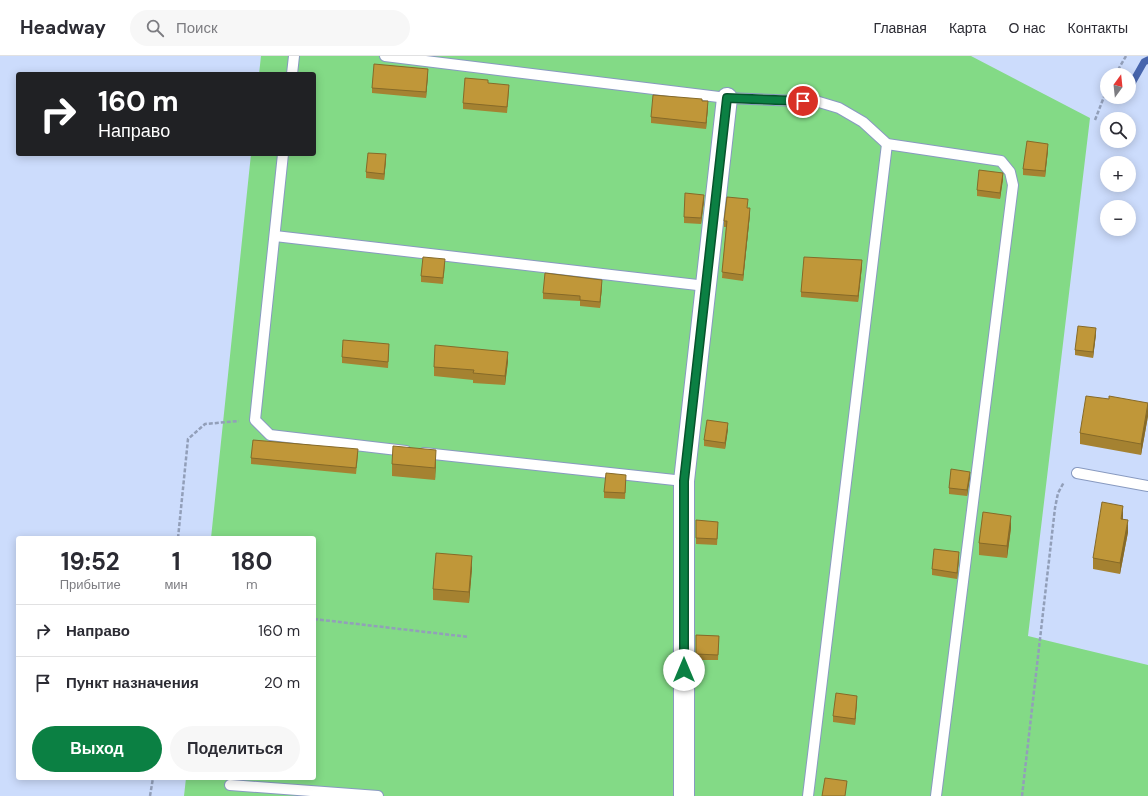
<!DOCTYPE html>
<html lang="ru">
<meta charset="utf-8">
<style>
body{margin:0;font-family:"DM Sans",sans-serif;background:#f7f7f7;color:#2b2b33;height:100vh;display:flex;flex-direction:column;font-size:15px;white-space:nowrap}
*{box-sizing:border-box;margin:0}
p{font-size:13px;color:#7c7c81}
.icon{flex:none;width:22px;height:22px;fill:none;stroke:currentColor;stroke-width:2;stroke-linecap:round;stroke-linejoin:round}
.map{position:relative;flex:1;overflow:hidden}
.side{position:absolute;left:16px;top:480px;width:300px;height:244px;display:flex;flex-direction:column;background:#fff;border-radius:4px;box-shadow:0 2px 10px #0003}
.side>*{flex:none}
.hud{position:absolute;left:16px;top:16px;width:300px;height:84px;border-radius:4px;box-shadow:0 2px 10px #0003;background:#202124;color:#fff;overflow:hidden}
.needle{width:26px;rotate:15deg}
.fabs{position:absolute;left:1100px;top:12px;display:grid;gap:8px}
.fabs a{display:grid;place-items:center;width:36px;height:36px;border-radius:50%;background:#fff;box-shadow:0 2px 10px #0003;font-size:20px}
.pin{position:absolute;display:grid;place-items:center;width:34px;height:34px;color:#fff;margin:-17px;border:2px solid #fff;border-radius:50%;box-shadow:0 1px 4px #0007}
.me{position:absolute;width:44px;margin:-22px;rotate:0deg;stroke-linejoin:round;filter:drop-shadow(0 0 3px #0008)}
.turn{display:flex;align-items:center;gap:14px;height:84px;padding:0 16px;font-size:18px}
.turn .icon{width:52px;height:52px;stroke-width:2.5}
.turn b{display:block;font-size:28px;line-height:34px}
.eta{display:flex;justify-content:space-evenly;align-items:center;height:68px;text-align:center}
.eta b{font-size:24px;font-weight:700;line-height:28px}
.primary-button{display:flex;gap:8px;margin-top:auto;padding:8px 16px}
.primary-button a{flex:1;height:46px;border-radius:24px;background:#0b8043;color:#fff;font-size:16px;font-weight:700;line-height:46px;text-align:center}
.primary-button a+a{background:#f7f7f7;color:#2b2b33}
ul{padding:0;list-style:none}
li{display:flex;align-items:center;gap:12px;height:52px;padding:0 16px;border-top:1px solid #e1e1e2}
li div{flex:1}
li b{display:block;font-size:15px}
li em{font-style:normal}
header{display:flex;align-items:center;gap:24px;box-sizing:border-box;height:56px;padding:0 20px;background:#fff;border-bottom:1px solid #e1e1e2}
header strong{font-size:19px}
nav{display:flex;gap:22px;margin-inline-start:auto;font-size:14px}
.search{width:280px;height:36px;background:#f7f7f7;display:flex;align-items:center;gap:10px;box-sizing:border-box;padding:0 14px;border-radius:22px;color:#7c7c81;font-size:15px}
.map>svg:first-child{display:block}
.green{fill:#83da86}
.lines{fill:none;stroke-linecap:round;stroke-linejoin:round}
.stream{stroke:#4765ad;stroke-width:7}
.lane-casing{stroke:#889ac0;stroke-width:12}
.street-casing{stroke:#889ac0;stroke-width:22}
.path{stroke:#929fb9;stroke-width:2.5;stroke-dasharray:4 2;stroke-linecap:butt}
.lane{stroke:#fff;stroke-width:10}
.street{stroke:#fff;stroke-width:20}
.wall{fill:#a58231}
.shaded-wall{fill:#866a28}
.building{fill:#c09739;stroke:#866a28}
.route-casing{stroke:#07532c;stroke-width:10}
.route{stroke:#0b8043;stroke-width:7}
</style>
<header>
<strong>Headway</strong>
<div class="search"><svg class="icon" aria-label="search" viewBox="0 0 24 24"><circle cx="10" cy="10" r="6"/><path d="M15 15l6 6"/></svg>Поиск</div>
<nav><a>Главная</a><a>Карта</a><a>О нас</a><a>Контакты</a></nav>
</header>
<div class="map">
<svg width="1148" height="740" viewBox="0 0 1148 740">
<rect width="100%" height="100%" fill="#ccdcfc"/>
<polygon class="green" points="261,0 971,0 1090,62 1028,580 1148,609 1148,740 184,740 186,722 314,722 314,482 211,482 251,98 314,98 314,18 259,18"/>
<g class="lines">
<polyline class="stream" points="1131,29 1144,6 1148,4"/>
<g class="lane-casing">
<g id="lane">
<polyline points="385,0 727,42 819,46 839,52 863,66 887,88 1001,105 1010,116 1013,129 936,740"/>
<polyline points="292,18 294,0"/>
<polyline points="283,98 255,364 270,379 406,395"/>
<polyline points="275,180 706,230"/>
<polyline points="424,397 684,425"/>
<polyline points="1077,417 1148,430"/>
<polyline points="230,729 378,740"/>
<polyline points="808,740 887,88"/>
</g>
</g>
<g class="street-casing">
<polyline id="street" points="684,740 684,425 727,42"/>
</g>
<g class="path">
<polyline points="1115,19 1126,0"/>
<polyline points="1095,64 1107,33"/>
<polyline points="178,482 188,383 205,368 239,365"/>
<polyline points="314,563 469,581"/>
<polyline points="150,740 153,722"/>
<polyline points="1022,740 1055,452 1058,437 1064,426"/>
</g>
<use href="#lane" class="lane"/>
<use href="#street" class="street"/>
</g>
<g class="wall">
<polygon points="428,19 426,42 372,37 372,32"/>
<polygon points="488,27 509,35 507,57 463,53 463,47"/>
<polygon points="702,45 708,51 706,73 651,67 651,61"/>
<polygon points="1048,94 1045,121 1023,119 1023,113"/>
<polygon points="386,104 384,124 366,122 366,116"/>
<polygon points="1003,123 1000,143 977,140 977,134"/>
<polygon points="704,145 701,168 684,167 684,161"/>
<polygon points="748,152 750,158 743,225 722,222 726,171 724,171 724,165"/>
<polygon points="445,209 443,228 421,226 421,220"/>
<polygon points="862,210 858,246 801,241 801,236"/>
<polygon points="602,230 600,252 580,250 580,245 543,243 543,237"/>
<polygon points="1096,278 1093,302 1075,299 1075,294"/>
<polygon points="389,294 388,312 342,307 342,301"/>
<polygon points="508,305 505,329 473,327 473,324 434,320 434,311"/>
<polygon points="1109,343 1148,347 1148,360 1141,399 1080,388 1080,377"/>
<polygon points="728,373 725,393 704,390 704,384"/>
<polygon points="358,399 356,418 251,408 251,402"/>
<polygon points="436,406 435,424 392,420 392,408"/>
<polygon points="970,421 967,440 949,438 949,432"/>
<polygon points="626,425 625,443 604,442 604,436"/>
<polygon points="1123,461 1123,463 1128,476 1120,518 1093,513 1093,502"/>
<polygon points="696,464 718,472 717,489 696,488"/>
<polygon points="1011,472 1007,502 979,499 979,487"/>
<polygon points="959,502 957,523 932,519 932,513"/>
<polygon points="472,512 469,547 433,544 433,533"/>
<polygon points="696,579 719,580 718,604 696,604"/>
<polygon points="857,646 855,669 833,666 833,660"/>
</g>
<g class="shaded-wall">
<polygon points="428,13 428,19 426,42 426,36"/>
<polygon points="708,45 708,51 706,73 706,67"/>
<polygon points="1048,88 1048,94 1045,121 1045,115"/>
<polygon points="386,98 386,104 384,124 384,118"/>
<polygon points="1003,117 1003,123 1000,143 1000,137"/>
<polygon points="704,139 704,145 701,168 701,162"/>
<polygon points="750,152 750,158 743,225 743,219"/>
<polygon points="862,204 862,210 858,246 858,240"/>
<polygon points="602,224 602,230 600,252 600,246"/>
<polygon points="1096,272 1096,278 1093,302 1093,296"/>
<polygon points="508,296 508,305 505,329 505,320"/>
<polygon points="1148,349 1148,360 1141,399 1141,388"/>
<polygon points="728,367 728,373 725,393 725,387"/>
<polygon points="436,394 436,406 435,424 435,412"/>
<polygon points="970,416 970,421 967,440 967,434"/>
<polygon points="1123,450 1123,461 1121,474 1121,463"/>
<polygon points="1011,460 1011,472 1007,502 1007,490"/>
<polygon points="1128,464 1128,476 1120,518 1120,507"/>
<polygon points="959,496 959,502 957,523 957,517"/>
<polygon points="472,500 472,512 469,547 469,536"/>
<polygon points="857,640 857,646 855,669 855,663"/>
</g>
<g class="building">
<polygon points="374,8 428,13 426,36 372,32"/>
<polygon points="465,22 488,24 488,27 509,29 507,51 463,47"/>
<polygon points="653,39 702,43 702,45 708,45 706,67 651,61"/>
<polygon points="1027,85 1048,88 1045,115 1023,113"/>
<polygon points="368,97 386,98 384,118 366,116"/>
<polygon points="979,114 1003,117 1000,137 977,134"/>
<polygon points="685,137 704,139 701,162 684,161"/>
<polygon points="727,141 748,143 747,152 750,152 743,219 722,216 727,165 724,165"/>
<polygon points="423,201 445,203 443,222 421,220"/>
<polygon points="804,201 862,204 858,240 801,236"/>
<polygon points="545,217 602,224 600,246 580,244 580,240 543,237"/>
<polygon points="1078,270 1096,272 1093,296 1075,294"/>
<polygon points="343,284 389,288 388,306 342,301"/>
<polygon points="435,289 508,296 505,320 473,317 474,314 434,311"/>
<polygon points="1086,340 1109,343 1109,340 1148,347 1141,388 1080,377"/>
<polygon points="707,364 728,367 725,387 704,384"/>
<polygon points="253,384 358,393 356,412 251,402"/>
<polygon points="393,390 436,394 435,412 392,408"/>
<polygon points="951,413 970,416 967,434 949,432"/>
<polygon points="606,417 626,419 625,437 604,436"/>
<polygon points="1102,446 1123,450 1121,463 1128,464 1120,507 1093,502"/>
<polygon points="983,456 1011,460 1007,490 979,487"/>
<polygon points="696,464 718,466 717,483 696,482"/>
<polygon points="934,493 959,496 957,517 932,513"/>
<polygon points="436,497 472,500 469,536 433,533"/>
<polygon points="696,579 719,580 718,599 696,598"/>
<polygon points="836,637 857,640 855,663 833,660"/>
<polygon points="825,722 847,725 845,740 822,740"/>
</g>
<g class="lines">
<g class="route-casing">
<polyline id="route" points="684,614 684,425 727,42 803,45"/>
</g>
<use href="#route" class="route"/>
</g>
</svg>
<div class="fabs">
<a><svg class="needle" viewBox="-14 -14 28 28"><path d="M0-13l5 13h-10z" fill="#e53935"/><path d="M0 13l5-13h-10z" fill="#7c7c81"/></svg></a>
<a><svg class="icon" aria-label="search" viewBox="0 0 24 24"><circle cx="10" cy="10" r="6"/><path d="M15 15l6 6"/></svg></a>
<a>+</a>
<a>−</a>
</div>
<div class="pin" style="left:803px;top:45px;background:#d93025"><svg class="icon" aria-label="arrive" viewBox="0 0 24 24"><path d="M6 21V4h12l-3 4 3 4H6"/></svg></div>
<svg class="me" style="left:684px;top:614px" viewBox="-20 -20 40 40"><circle r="19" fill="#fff"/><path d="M0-13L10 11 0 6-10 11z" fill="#0b8043"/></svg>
<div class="hud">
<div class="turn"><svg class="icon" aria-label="right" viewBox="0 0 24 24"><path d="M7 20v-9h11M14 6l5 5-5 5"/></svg><div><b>160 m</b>Направо</div></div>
</div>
<section class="side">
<div class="eta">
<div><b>19:52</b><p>Прибытие</p></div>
<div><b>1</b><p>мин</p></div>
<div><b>180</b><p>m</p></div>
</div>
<ul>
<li><svg class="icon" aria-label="right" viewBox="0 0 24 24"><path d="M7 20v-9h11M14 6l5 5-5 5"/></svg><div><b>Направо</b></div><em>160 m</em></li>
<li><svg class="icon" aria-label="arrive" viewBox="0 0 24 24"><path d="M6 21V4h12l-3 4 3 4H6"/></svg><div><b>Пункт назначения</b></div><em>20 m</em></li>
</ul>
<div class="primary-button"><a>Выход</a><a>Поделиться</a></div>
</section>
</div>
